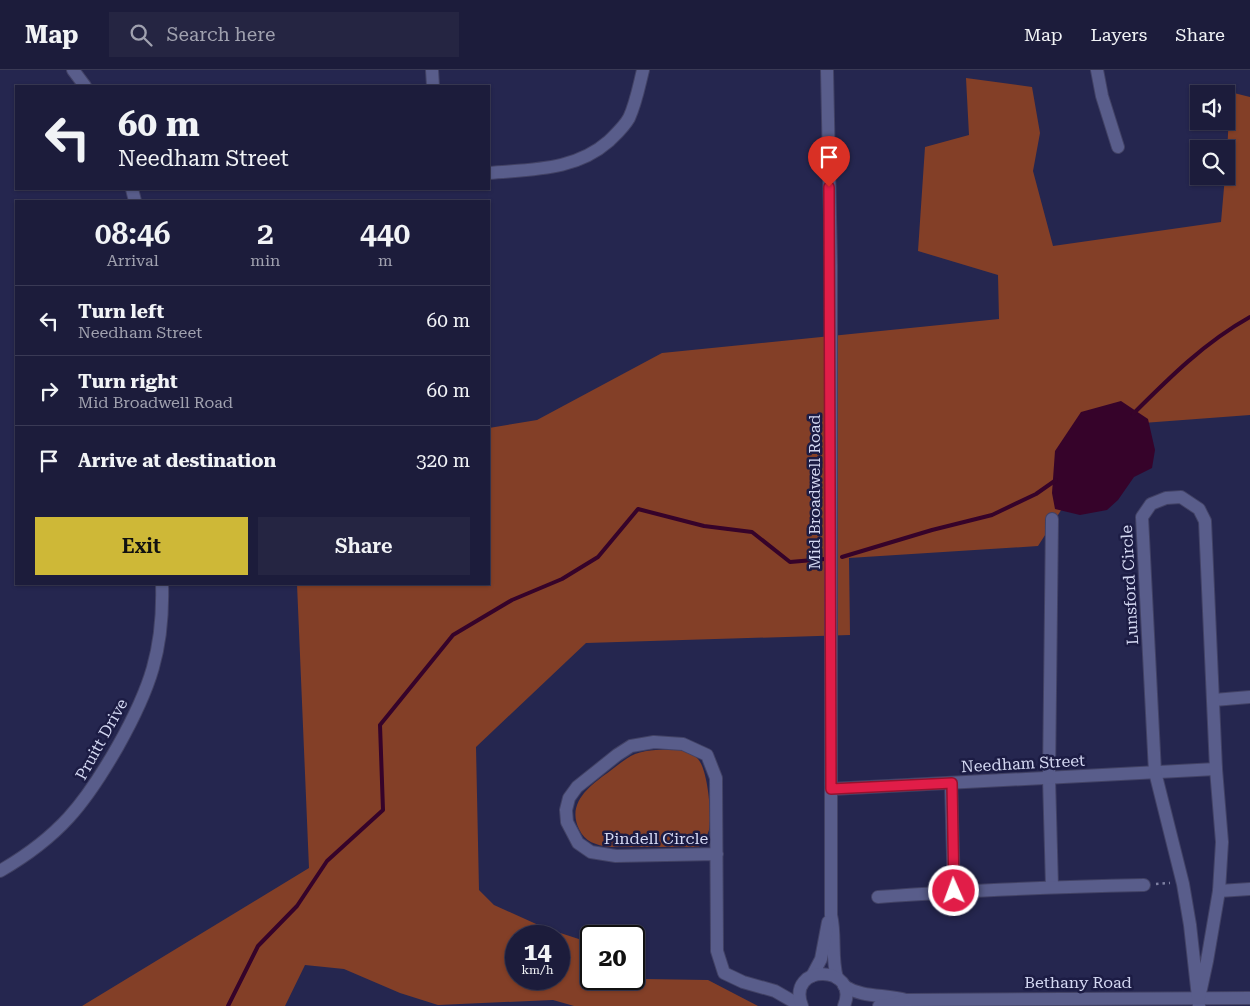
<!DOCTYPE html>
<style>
body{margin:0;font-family:"Roboto Serif",serif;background:#252542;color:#f1f3f6;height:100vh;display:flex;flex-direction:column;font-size:19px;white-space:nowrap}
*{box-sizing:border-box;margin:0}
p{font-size:16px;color:#a0a1af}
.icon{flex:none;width:28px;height:28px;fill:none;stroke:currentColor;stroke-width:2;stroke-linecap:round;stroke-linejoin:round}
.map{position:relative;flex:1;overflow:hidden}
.panel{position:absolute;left:15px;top:130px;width:475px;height:385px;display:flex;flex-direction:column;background:#1c1c3b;border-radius:0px;box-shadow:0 1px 4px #0004,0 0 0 1px #3a3a55}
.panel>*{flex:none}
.hud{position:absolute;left:15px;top:15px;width:475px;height:105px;border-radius:0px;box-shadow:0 1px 4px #0004,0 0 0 1px #3a3a55;background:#1c1c3b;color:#f1f3f6;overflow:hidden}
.controls{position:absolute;left:1190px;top:15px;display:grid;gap:10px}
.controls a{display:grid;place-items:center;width:45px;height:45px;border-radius:0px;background:#1c1c3b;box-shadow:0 1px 4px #0004,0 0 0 1px #3a3a55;font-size:25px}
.speed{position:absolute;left:505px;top:855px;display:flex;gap:10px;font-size:25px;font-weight:700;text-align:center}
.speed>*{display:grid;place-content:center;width:65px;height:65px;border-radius:50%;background:#1c1c3b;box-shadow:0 1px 4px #0004,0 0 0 1px #3a3a55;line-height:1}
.speed small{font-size:12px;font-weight:400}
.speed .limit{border:2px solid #111;border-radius:8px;background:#fff;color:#111}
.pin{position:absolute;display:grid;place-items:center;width:42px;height:42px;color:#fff;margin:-51px -21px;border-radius:50% 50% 50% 0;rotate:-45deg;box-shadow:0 0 5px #0007}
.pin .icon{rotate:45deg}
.me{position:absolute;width:55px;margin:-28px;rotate:358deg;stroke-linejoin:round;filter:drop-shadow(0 0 4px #0008)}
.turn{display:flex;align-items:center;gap:18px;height:105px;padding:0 20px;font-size:22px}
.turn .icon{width:65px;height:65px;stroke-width:2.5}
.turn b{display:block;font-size:35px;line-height:42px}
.eta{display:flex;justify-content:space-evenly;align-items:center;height:85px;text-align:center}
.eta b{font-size:30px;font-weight:600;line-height:35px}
.cta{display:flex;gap:10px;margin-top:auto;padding:10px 20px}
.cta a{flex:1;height:58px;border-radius:0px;background:#ceb837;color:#111;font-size:20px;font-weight:600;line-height:58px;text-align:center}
.cta a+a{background:#252542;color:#f1f3f6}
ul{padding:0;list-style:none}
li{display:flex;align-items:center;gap:15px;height:70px;padding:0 20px;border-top:1px solid #3a3a55}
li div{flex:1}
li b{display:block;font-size:19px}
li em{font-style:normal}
header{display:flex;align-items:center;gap:30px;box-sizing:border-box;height:70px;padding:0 25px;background:#1c1c3b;border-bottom:1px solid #3a3a55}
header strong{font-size:24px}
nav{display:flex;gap:28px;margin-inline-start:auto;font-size:18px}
.search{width:350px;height:45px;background:#252542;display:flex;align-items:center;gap:12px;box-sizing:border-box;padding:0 18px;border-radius:0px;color:#a0a1af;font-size:19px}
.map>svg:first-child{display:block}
.green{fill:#833f27;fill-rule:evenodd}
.water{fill:#36032a}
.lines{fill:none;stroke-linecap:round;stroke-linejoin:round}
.stream{stroke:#36032a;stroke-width:4}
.minor-casing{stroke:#424265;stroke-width:14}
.path{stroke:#7f81a3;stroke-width:2.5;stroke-dasharray:2.5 4;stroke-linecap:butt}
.minor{stroke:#595d8b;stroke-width:12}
.route-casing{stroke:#92132f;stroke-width:12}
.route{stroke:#e11d48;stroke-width:9}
.labels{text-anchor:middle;stroke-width:5;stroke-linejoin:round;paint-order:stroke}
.street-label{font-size:16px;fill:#d4d8f2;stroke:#1c1c44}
</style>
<header>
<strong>Map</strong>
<div class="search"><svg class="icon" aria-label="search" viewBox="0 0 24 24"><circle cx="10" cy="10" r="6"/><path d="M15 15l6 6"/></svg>Search here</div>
<nav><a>Map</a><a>Layers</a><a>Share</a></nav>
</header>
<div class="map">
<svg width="1250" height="936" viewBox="0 0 1250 936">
<rect width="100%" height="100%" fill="#25264f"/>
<g class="green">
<path d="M 966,8 L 1032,17 L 1040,63 L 1033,101 L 1053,176 L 1221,152 L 1225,106 L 1226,106 L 1230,22 L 1250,27 L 1250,345 L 1116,355 L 1038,476 L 849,488 L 850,565 L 586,573 L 476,677 L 479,820 L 494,835 L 545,858 L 591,873 L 591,909 L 634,909 L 634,899 L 644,909 L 708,910 L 758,936 L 574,936 L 553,930 L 438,935 L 400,923 L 344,899 L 305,895 L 285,936 L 82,936 L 309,798 L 297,514 L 489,514 L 489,358 L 537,350 L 662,283 L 999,249 L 998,205 L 918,181 L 925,77 L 969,65 ZM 516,866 L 559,866 L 559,909 L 516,909 Z"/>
<path d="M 677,679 C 684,681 693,683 698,689 C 708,700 712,746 709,760 C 707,767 703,772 699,777 L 609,777 C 596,775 585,772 579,759 C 566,732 591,715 610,701 C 618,695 626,688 635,684 C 648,679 663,680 677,679 Z"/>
</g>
<polygon class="water" points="1121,331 1148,349 1155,380 1152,398 1134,407 1118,430 1107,440 1080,445 1055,439 1052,423 1055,381 1081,342"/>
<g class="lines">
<g class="stream">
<path d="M 1133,344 C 1169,308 1205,272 1250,247"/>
<polyline points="842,487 932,460 992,445 1036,424 1056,410"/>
<polyline points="228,936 258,876 297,836 327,791 383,740 380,655 453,565 512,530 562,509 598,487 638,439 704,456 752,462 790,492 825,489"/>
</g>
<g class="minor-casing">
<g id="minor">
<polyline points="73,0 85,16"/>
<polyline points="432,0 433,16"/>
<path d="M 827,0 L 831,195 L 831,845 C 836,866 831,887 837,908"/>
<polyline points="1097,0 1102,26 1118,77"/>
<path d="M 489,103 C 532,99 575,101 609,71 C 616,64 624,57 629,48 C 636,33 639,16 643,0"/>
<polyline points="132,119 135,131"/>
<polyline points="1052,449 1049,708 1052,817"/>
<polyline points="1214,630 1250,627"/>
<polyline points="951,713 954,821"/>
<polyline points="831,719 1216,699"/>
<polyline points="717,784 616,786 591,782 578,773 567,752 566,740 569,728 577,717 617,685 631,676 654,672 683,674 707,685 716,708 717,881 724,903 743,912 775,921 801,936"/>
<path d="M 0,801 C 59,767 85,734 118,676 C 150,619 164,580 162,514"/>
<polyline points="1219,821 1250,819"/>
<path d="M 878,827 C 967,820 1056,817 1144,815"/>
<polyline points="812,906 821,889 828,852"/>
<path d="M 844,916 C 863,928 885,924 906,930 L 1250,928"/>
<polyline points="1199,928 1207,891 1219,821 1222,772 1216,699 1205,451 1199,439 1181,427 1166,428 1151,434 1142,447 1155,702 1183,814 1190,855 1199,936"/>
<path d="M 802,936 C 785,893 861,894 844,936"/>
<polyline points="879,936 895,934 903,930"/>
</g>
</g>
<polyline class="path" points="1156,814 1170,813"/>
<use href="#minor" class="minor"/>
</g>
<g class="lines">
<g class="route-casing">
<polyline id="route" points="829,117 831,719 952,713 954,821"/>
</g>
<use href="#route" class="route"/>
</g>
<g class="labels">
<g class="street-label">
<text transform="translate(814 422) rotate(-90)" y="6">Mid Broadwell Road</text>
<text transform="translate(1129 515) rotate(-93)" y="6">Lunsford Circle</text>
<text transform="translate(101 669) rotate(-61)" y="6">Pruitt Drive</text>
<text transform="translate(1023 693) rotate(-3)" y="6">Needham Street</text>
<text x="656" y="774">Pindell Circle</text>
<text x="1078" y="918">Bethany Road</text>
</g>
</g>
</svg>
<div class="controls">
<a><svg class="icon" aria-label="sound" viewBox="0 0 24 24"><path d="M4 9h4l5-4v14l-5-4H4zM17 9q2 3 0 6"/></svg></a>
<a><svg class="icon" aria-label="search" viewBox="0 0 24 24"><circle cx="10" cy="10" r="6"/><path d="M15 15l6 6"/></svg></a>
</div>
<div class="speed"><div>14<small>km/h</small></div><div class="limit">20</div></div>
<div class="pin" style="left:829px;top:117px;background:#d93025"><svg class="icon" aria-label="arrive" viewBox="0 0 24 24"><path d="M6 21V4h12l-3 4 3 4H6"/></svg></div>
<svg class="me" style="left:954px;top:821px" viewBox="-20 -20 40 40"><circle r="17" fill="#e11d48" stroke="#fff" stroke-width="3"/><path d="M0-11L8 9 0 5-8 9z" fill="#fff"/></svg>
<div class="hud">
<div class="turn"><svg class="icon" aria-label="left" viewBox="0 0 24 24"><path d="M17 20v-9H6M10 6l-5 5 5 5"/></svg><div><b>60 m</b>Needham Street</div></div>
</div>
<section class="panel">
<div class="eta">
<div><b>08:46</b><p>Arrival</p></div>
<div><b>2</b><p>min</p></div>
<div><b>440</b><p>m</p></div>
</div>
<ul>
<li><svg class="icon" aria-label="left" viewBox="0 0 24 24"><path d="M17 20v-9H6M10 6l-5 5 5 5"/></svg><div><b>Turn left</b><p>Needham Street</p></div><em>60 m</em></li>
<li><svg class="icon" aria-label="right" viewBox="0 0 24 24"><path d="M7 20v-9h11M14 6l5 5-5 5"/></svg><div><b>Turn right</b><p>Mid Broadwell Road</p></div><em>60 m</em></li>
<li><svg class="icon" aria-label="arrive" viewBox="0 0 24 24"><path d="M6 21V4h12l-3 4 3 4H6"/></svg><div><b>Arrive at destination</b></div><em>320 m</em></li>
</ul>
<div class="cta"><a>Exit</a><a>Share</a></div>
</section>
</div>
